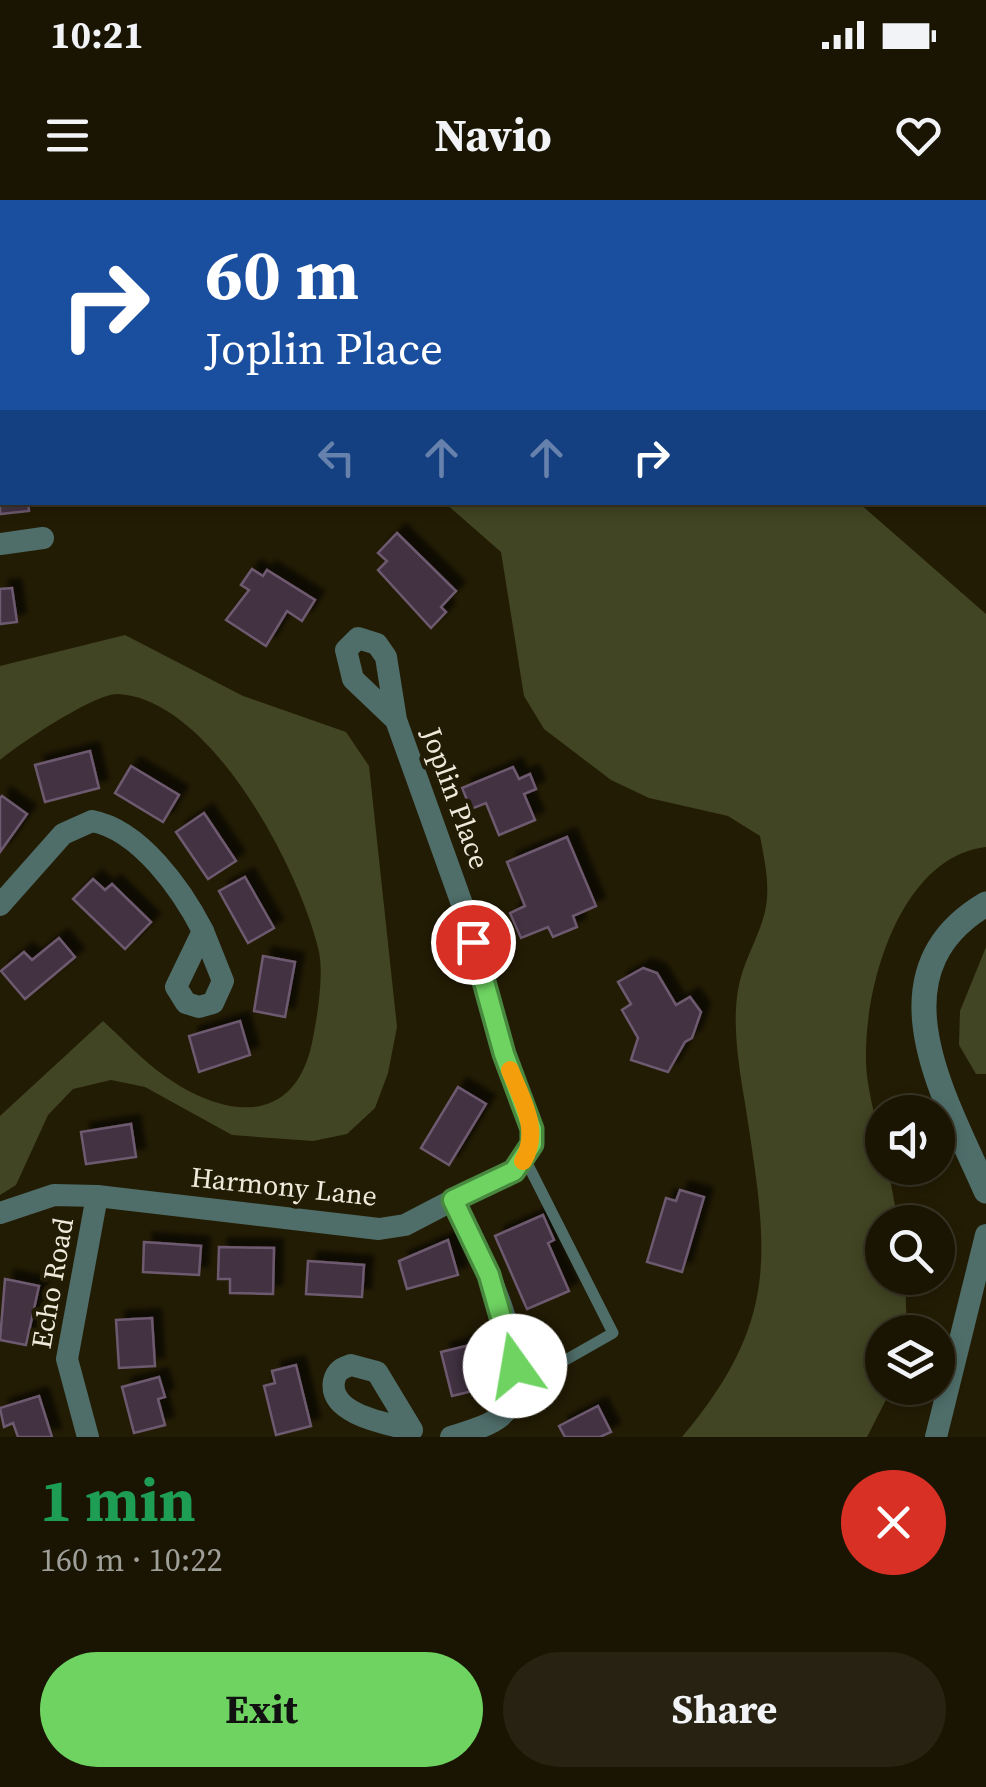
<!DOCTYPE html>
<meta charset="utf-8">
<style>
body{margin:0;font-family:"Source Serif 4",serif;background:#272212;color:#f1f3f6;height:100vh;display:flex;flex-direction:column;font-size:38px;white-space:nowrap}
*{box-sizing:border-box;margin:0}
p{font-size:32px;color:#9f9f9a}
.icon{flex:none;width:55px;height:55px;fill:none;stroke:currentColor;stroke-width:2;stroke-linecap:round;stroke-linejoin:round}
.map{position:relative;height:1237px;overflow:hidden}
.side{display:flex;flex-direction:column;background:#1a1503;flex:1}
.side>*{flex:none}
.guide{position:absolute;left:0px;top:0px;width:988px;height:305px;box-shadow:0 5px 15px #0003,0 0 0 2px #383425;background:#1a4fa0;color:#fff;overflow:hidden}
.fabs{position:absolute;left:865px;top:895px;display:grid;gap:20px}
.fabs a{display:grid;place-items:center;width:90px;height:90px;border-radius:50%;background:#1a1503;box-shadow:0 5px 15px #0003,0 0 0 2px #383425;font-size:50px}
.pin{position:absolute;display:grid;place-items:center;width:85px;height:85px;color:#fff;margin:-42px;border:5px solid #fff;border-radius:50%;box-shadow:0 2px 10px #0007}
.me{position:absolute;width:110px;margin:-55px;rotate:347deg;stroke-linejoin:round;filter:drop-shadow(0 0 8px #0008)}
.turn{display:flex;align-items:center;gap:35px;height:210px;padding:0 40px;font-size:45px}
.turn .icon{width:130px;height:130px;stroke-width:2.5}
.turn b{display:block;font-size:70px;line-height:85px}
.lanes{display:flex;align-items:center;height:95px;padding:0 40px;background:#0003;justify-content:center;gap:50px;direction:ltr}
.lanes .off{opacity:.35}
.round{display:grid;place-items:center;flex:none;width:105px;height:105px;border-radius:52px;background:#272212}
.headline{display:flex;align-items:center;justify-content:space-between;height:170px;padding:0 40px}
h1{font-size:60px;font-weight:700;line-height:75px;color:#1e9e55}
.action{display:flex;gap:20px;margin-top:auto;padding:20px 40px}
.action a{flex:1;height:115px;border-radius:60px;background:#6ed361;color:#111;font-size:40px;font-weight:700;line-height:115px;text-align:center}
.action a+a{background:#272212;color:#f1f3f6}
.status{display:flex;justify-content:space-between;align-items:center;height:70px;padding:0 50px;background:#1a1503;direction:ltr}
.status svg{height:28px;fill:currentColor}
header{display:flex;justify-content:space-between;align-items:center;height:130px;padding:0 40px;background:#1a1503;font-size:45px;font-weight:700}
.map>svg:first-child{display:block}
.green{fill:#414523}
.building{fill:#423043;stroke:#6e5a6f;stroke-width:2.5;filter:url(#shadow)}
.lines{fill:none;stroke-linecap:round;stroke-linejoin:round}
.service{stroke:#4f6e6a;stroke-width:11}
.minor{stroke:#4f6e6a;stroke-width:22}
.tertiary{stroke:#4f6e6a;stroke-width:25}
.route-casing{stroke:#48893f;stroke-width:25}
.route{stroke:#6ed361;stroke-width:18}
.slow{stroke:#f59e0b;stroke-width:18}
.labels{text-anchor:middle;stroke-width:9;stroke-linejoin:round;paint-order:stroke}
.street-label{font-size:28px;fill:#eee9db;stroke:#231c04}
</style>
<div class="status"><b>10:21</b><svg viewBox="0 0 49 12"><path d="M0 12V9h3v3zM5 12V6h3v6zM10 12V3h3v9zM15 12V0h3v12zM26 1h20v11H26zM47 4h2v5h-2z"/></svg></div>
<header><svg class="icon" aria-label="menu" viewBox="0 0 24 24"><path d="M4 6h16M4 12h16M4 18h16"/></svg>Navio<svg class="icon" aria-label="heart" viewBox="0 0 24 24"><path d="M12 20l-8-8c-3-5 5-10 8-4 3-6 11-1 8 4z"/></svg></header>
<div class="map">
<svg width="986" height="1237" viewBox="0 0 986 1237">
<defs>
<filter id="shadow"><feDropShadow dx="9" dy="-9" stdDeviation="2.5" flood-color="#0009"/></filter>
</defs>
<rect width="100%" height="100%" fill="#231c04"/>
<g class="green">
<path d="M 445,303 L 859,303 L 986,414 L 986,647 C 896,657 859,801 867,876 C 871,908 882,936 882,968 L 888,968 L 898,1022 L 882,1022 L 882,1078 L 905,1078 L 907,1132 L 882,1132 L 882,1188 L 892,1188 L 867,1237 L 682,1237 C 783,1117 767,1048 745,903 C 739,868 732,825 738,790 C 742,765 756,742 763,719 C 772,692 765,663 760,636 L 728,616 L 649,598 L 611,580 L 544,529 L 524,496 L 501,352 Z"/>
<path d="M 125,435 L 243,496 L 346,532 L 369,566 L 397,827 L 388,873 L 375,908 L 347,934 L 313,941 L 232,935 L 145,887 L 111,880 L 73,889 L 48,915 L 16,985 L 0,995 L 0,916 L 103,821 C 123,839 143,861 166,877 C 225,918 294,927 312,843 C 317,818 324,777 319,752 C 301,672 212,499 118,494 C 95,493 19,544 0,560 L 0,466 Z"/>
<polygon points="986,747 986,874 976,874 959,845 960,811"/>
</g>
<g class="building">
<polygon points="0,258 2,302 28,302 29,311 0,314"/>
<polygon points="397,333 456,391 441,407 446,412 431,428 378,370 387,361 378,353"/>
<polygon points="252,369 263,376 267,370 315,400 302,421 287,411 266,446 226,420 249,390 241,385"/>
<polygon points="12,388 17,422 0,424 0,389"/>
<polygon points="90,551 99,588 45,602 35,565"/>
<polygon points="131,566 179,595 163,622 115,593"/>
<polygon points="513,567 519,579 530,574 536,589 524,594 535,620 499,635 486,603 471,609 462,588"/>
<polygon points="2,596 27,614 0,652 0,598"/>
<polygon points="204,613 236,661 208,679 176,632"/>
<polygon points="567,637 596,706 573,716 577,727 553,737 548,727 521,738 510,713 525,706 507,662"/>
<polygon points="245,677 274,728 248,743 219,691"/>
<polygon points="93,679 105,690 112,684 151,722 125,749 73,699"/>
<polygon points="59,738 75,757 25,799 1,771 24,752 32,760"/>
<polygon points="263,756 295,762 285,817 254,811"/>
<polygon points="643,768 657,773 676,805 690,797 701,812 692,838 685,842 668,872 631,860 638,838 622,810 631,804 618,782"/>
<polygon points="240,821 250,855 199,872 189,836"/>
<polygon points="458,887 486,904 449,965 421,948"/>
<polygon points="131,924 136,957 86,964 81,932"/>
<polygon points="680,990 704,997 682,1072 647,1062 666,998 676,1001"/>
<polygon points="543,1015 554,1040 548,1043 569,1091 527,1109 495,1036"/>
<polygon points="448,1040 458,1075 407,1089 399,1061"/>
<polygon points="144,1042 201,1046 199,1075 143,1072"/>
<polygon points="219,1047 274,1048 273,1094 230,1093 230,1079 218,1079"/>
<polygon points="308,1061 364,1065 362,1097 306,1094"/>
<polygon points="5,1079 39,1086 26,1145 0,1140"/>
<polygon points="152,1118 155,1166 119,1168 116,1120"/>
<polygon points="470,1145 481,1189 452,1196 441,1152"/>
<polygon points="296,1165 311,1226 276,1235 264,1186 275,1183 272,1171"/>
<polygon points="159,1177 165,1197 158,1199 165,1225 134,1233 122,1187"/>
<polygon points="39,1196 52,1237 18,1237 13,1223 4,1227 0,1208"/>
<polygon points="598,1206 611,1232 600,1237 565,1237 559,1226"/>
</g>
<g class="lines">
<polyline class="service" points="513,1190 613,1133 525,959"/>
<g class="minor">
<polyline points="742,0 744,2"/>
<polyline points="985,236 986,237"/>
<polyline points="0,344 43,338"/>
<polyline points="396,520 353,479 346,450 358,438 377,444 386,457 396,520 462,704 504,855 531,929 532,945 514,971 453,1000"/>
<path d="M 0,705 L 63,634 L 92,621 C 140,630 182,690 203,731"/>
<polygon points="203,731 223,781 213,803 199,807 186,803 176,787"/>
<path d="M 0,1013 L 54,995 L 97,996 L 379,1029 L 405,1025 L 453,1000 C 475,1042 546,1176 501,1216 C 488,1227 466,1232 451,1237"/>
<path d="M 351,1165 L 377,1172 L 412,1230 C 389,1224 328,1215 334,1181 C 336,1171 342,1168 351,1165 Z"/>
<polyline points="88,1237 67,1159 97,996"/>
<polyline points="936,1237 986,1035"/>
</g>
<path class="tertiary" d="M 986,704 C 869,773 946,899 986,991"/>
</g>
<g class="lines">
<g class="route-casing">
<polyline id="route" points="473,742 504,854 532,929 532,944 514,971 453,1000 489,1075 515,1166"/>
</g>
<use href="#route" class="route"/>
<path class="slow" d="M 510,870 C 522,900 541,931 523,961"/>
</g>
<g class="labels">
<g class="street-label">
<text transform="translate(456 598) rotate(70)" y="10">Joplin Place</text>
<text transform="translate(284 986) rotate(6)" y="10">Harmony Lane</text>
<text transform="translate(52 1083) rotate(-80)" y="10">Echo Road</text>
</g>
</g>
</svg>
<div class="fabs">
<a><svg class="icon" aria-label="sound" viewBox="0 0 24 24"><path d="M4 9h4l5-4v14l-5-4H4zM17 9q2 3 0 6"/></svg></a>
<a><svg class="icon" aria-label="search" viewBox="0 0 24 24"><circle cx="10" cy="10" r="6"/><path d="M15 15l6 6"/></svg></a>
<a><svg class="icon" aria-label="layers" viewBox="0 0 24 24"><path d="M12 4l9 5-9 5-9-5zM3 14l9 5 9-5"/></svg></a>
</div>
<div class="pin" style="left:473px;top:742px;background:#d93025"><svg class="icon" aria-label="arrive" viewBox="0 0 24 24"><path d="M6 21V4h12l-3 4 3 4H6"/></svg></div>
<svg class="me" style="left:515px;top:1166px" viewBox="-20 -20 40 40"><circle r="19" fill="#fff"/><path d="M0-13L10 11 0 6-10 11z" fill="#6ed361"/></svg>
<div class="guide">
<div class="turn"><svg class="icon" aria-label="right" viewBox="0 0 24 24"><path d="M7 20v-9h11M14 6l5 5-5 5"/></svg><div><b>60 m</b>Joplin Place</div></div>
<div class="lanes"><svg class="icon off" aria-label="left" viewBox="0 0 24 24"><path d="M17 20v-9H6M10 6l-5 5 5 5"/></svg><svg class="icon off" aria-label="ahead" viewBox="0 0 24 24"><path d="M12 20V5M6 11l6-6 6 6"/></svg><svg class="icon off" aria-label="ahead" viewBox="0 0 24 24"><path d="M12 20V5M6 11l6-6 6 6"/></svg><svg class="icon" aria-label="right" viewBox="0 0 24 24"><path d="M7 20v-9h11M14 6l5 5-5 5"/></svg></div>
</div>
</div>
<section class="side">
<div class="headline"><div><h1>1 min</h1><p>160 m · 10:22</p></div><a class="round" style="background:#d93025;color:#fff"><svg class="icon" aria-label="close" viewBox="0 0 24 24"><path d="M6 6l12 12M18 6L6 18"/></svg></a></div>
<div class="action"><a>Exit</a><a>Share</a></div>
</section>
